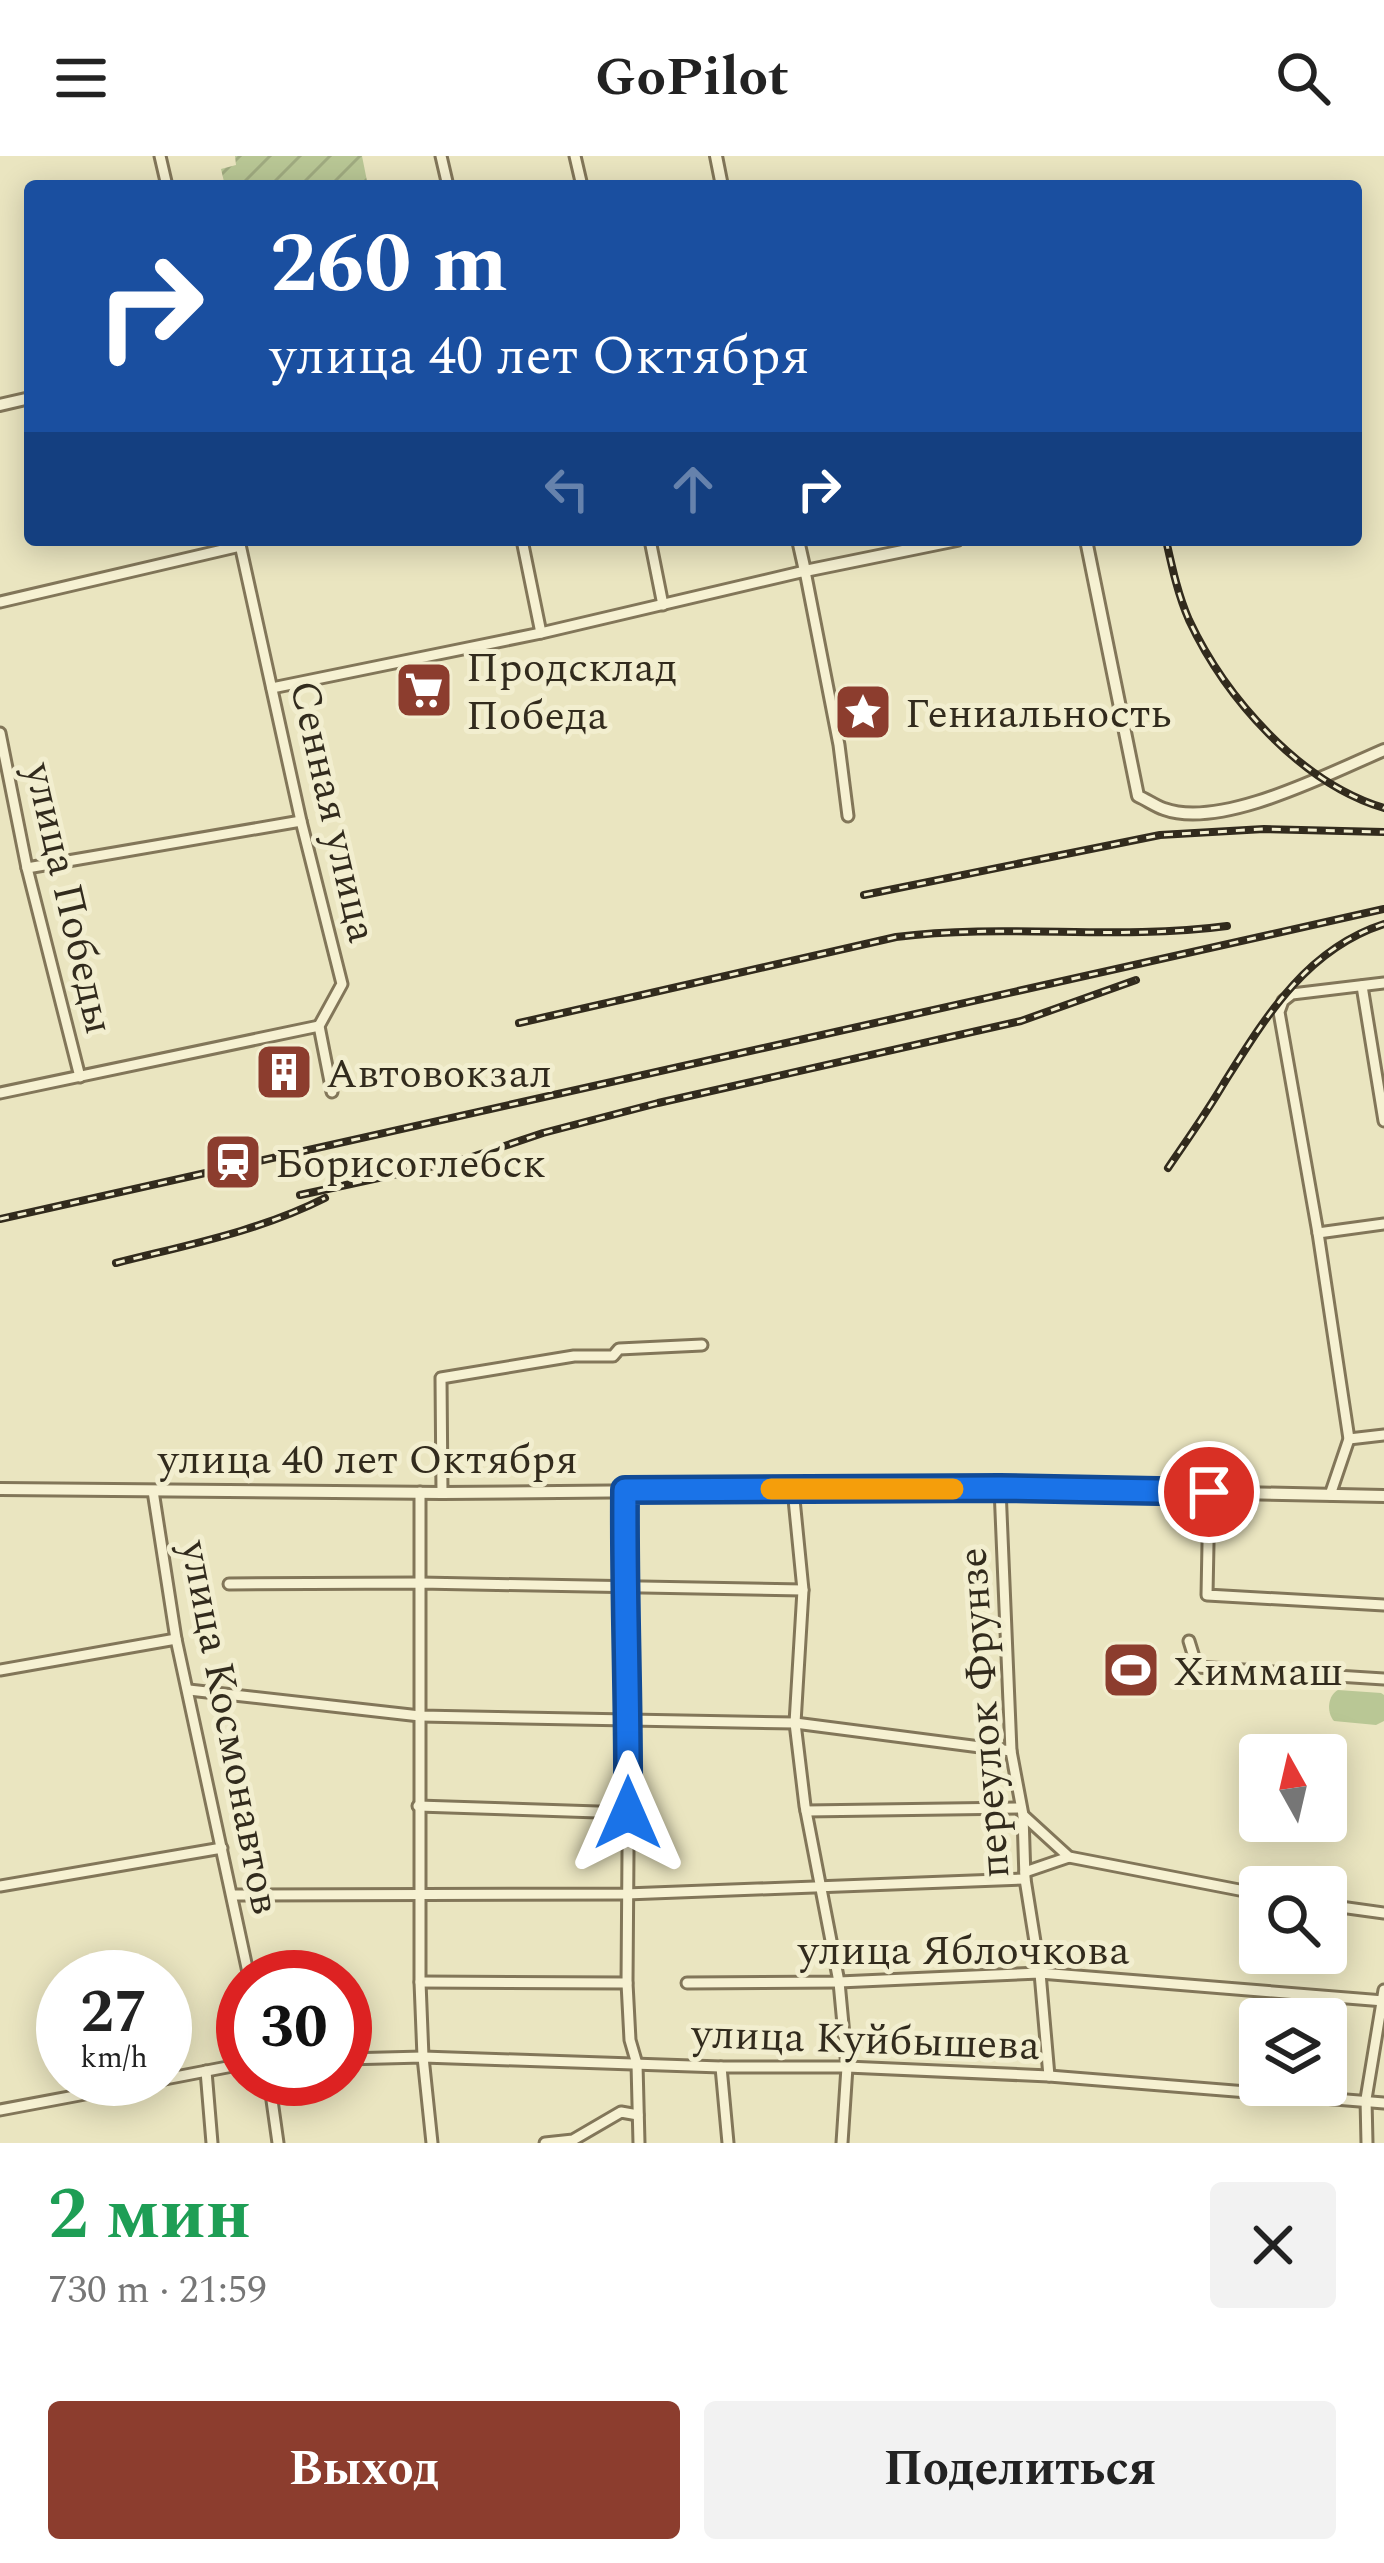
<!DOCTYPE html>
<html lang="ru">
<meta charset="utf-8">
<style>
body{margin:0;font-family:Spectral,serif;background:#f2f2f2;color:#222;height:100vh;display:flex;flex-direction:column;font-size:45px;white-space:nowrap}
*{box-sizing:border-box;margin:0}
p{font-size:39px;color:#767676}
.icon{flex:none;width:66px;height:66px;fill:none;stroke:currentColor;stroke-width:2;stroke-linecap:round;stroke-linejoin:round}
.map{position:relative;height:1987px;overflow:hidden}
.panel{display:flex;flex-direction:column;background:#fff;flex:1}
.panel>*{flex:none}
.top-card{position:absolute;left:24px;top:24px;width:1338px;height:366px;border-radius:12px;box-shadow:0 6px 30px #0003;background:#1a4fa0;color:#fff;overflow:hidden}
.needle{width:78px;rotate:352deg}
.controls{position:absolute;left:1239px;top:1578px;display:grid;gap:24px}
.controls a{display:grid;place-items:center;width:108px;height:108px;border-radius:12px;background:#fff;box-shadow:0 6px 30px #0003;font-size:60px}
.speed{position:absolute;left:36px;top:1794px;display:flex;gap:24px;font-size:60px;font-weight:700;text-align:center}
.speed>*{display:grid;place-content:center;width:156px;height:156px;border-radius:50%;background:#fff;box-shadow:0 6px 30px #0003;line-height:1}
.speed small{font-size:30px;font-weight:400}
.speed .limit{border:18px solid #d22;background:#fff;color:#111}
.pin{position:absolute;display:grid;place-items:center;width:102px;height:102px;color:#fff;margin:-51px;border:6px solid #fff;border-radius:50%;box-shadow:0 3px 12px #0007}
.me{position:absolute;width:132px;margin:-66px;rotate:0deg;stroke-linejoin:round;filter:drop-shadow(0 0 9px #0008)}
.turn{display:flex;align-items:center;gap:42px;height:252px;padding:0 48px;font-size:54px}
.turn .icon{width:156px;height:156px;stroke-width:2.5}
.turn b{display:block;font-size:84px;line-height:102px}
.lanes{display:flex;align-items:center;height:114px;padding:0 48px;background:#0003;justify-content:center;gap:60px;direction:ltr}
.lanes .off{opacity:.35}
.round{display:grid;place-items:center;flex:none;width:126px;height:126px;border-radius:12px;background:#f2f2f2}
.overview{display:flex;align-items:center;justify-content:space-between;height:204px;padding:0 48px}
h1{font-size:72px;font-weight:700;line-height:90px;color:#1e9e55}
.button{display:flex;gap:24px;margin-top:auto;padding:24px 48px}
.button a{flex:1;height:138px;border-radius:12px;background:#8c3d2e;color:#fff;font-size:48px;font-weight:700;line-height:138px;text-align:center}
.button a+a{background:#f2f2f2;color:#222}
header{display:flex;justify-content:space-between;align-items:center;height:156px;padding:0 48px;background:#fff;font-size:54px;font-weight:700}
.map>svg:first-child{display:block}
.park{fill:#b9c795}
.garden{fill:url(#garden-furrows)}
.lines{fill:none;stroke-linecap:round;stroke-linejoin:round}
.minor-casing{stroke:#827659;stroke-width:15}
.tertiary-casing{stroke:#827659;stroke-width:16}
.minor{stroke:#f6f1d2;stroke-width:9}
.tertiary{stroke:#f6f1d2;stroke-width:10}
.rail-casing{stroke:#322b1d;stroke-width:8}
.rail{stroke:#f2eecf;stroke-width:3;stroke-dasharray:9;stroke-linecap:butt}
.route-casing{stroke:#114b97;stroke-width:30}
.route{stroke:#1a73e8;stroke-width:21}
.slow{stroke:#f59e0b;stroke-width:21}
.labels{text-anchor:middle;stroke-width:10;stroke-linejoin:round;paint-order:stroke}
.poi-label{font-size:42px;fill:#322b1d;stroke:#f2eecf;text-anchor:start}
.street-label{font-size:42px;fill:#322b1d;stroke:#f2eecf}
</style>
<header><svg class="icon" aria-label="menu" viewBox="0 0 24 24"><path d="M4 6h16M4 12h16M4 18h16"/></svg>GoPilot<svg class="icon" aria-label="search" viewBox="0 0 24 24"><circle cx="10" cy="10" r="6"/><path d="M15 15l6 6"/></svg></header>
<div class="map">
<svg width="1384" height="1987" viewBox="0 0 1384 1987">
<defs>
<pattern id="garden-furrows" width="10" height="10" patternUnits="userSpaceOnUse" patternTransform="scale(3)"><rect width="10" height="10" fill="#b9c795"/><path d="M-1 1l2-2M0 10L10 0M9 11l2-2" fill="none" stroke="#a0ab80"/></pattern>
</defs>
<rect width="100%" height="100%" fill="#eae5c0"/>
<path class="park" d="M 1338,1534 L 1381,1537 L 1384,1539 L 1384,1565 L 1376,1569 L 1334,1565 C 1326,1556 1328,1539 1338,1534 Z"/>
<polygon class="garden" points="235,0 362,0 368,30 225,30 221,13 236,9"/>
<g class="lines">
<g class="minor-casing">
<g id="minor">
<polyline points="160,0 167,30"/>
<polyline points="441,0 448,30"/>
<polyline points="575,0 582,30"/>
<polyline points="239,384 301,665 342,828 319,870 332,936"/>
<polyline points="522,384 541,477"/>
<polyline points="650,384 663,449"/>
<polyline points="0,446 240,390"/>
<polyline points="272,532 541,477 805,415 839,589 848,660"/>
<polyline points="0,577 27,712 80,921"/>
<polyline points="27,712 301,665"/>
<polyline points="1362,830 1384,965"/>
<polyline points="0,937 319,870"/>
<polyline points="1318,1077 1384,1068"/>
<polyline points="1349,1283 1384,1279"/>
<polyline points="1000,1332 1011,1595 1023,1659 1025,1723 1040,1817 1049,1920"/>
<polyline points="793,1333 803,1434 795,1567 805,1650 839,1826 847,1911 842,1987"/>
<polyline points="153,1335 176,1483 249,1821"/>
<polyline points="625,1335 624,1432 629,1564 627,1827 630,1884 637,1908 639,1987"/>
<polyline points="420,1336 420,1826 423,1901 432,1987"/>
<polyline points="442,1337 441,1222 574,1200 613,1200 619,1193 702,1189"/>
<polyline points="1209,1337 1207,1439 1384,1449"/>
<polyline points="1330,1339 1349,1283 1318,1077 1279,856 1283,845 1292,838 1384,827"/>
<polyline points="229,1428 420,1427 803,1434"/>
<polyline points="1189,1485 1197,1511 1384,1523"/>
<polyline points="0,1514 176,1483"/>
<polyline points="189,1534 420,1560 795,1567 1011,1595"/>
<polyline points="418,1650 628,1657"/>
<polyline points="806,1655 1021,1652"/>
<polyline points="1023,1659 1069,1701 1260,1738"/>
<polyline points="1025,1716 1069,1701"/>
<polyline points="0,1730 222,1692"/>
<polyline points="232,1739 626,1738 1025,1723"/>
<polyline points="1326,1749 1384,1757"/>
<polyline points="420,1826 627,1827"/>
<polyline points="687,1827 839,1826 1040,1817 1384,1845"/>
<polyline points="345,1903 423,1901 721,1911 847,1911 1049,1920 1384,1947"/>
<polyline points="721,1911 728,1987"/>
<polyline points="206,1915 212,1987"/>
<polyline points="165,1923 243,1908"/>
<polyline points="269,1923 278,1987"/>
<polyline points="0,1954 165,1923"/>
<polyline points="545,1987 573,1984 621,1956 638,1959"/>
<polyline points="1367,1987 1366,1943 1384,1834"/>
</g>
</g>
<g class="tertiary-casing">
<g id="tertiary">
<polyline points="716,0 722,30"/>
<polyline points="0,249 30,242"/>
<polyline points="798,384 805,415 957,384"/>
<path d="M 1086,384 L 1138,640 C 1147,644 1155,650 1164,653 C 1221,674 1330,617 1384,594"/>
<polyline points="0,1333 442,1337 1000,1332 1384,1340"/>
</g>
</g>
<use href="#minor" class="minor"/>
<use href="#tertiary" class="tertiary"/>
<g class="rail-casing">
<g id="rail">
<path d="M 1166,384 C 1172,411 1178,439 1189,464 C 1225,541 1300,627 1384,652"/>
<polyline points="864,739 1160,679 1264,673 1384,676"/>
<path d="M 519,867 L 896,781 C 1007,767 1115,785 1227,770"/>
<path d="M 1168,1012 C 1187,984 1207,956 1224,927 C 1265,862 1306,793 1384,768"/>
<polyline points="300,1039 466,1003 543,977 658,947 1021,865 1136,824"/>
<polyline points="0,1063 1384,753"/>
<path d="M 116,1107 C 187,1089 260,1075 325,1042"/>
</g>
</g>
<use href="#rail" class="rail"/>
</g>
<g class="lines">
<g class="route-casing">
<path id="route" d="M 628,1657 C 629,1550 624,1442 625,1334 L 1000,1332 L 1209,1336"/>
</g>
<use href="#route" class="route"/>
<polyline class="slow" points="771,1333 953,1333"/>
</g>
<defs>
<g id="supermarket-square" transform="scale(3)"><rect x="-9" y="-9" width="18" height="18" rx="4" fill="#8c3d2e" stroke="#f2eecf"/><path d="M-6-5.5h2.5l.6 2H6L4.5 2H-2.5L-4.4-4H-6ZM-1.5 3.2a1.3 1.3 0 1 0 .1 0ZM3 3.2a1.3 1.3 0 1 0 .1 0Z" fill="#fff"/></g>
<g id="sight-square" transform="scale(3)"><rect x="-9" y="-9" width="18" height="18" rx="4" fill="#8c3d2e" stroke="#f2eecf"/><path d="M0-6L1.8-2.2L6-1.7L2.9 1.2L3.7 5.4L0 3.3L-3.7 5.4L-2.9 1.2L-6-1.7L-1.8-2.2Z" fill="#fff"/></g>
<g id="building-square" transform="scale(3)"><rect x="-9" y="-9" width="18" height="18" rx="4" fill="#8c3d2e" stroke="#f2eecf"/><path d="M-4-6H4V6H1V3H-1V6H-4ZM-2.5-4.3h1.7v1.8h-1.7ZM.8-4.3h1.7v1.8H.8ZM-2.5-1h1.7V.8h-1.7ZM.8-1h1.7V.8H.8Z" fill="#fff"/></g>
<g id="station-square" transform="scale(3)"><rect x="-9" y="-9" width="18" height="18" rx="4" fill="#8c3d2e" stroke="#f2eecf"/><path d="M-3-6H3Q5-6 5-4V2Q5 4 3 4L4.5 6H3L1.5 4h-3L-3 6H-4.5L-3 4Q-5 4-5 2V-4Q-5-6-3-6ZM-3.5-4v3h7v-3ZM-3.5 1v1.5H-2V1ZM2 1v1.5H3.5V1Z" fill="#fff"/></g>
<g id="stadium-square" transform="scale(3)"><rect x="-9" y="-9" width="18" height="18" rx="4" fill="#8c3d2e" stroke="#f2eecf"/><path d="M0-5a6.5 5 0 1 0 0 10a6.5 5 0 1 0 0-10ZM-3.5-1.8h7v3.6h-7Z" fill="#fff"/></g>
</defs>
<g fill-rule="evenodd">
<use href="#supermarket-square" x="424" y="534"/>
<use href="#sight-square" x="863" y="556"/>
<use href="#building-square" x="284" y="916"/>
<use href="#station-square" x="233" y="1006"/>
<use href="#stadium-square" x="1131" y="1514"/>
</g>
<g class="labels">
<g class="poi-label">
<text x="466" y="525">Продсклад<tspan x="466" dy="48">Победа</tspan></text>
<text x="905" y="571">Гениальность</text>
<text x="326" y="931">Автовокзал</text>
<text x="275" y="1021">Борисоглебск</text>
<text x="1173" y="1529">Химмаш</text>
</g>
<g class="street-label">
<text transform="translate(335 655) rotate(77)" y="15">Сенная улица</text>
<text transform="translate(71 742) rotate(77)" y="15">улица Победы</text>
<text x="368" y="1317">улица 40 лет Октября</text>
<text transform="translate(982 1557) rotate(-94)" y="15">переулок Фрунзе</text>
<text transform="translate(232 1571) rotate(79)" y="15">улица Космонавтов</text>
<text x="964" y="1808">улица Яблочкова</text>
<text transform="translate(866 1882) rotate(2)" y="15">улица Куйбышева</text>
</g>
</g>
</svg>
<div class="controls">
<a><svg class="needle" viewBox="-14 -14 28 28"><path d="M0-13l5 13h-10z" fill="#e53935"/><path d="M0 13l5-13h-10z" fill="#767676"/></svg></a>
<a><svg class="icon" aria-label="search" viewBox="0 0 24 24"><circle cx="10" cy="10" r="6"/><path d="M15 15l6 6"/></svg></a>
<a><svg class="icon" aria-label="layers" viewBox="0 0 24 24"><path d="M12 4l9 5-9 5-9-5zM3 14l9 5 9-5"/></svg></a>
</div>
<div class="speed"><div>27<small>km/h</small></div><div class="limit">30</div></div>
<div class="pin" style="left:1209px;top:1336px;background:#d93025"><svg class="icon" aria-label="arrive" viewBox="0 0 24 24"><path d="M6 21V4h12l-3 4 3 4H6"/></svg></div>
<svg class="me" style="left:628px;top:1657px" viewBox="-20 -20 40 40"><path d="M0-17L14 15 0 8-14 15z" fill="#1a73e8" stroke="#fff" stroke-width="4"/></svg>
<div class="top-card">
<div class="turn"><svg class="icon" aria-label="right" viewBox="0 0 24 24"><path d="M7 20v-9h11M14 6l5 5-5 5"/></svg><div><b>260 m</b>улица 40 лет Октября</div></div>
<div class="lanes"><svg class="icon off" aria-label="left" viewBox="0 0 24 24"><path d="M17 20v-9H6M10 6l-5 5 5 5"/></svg><svg class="icon off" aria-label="ahead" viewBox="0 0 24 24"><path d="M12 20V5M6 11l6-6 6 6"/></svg><svg class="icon" aria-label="right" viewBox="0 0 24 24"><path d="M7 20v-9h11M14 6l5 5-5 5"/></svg></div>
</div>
</div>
<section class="panel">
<div class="overview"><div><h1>2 мин</h1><p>730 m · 21:59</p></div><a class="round"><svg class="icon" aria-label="close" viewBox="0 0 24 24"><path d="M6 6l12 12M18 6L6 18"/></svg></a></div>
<div class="button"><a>Выход</a><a>Поделиться</a></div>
</section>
